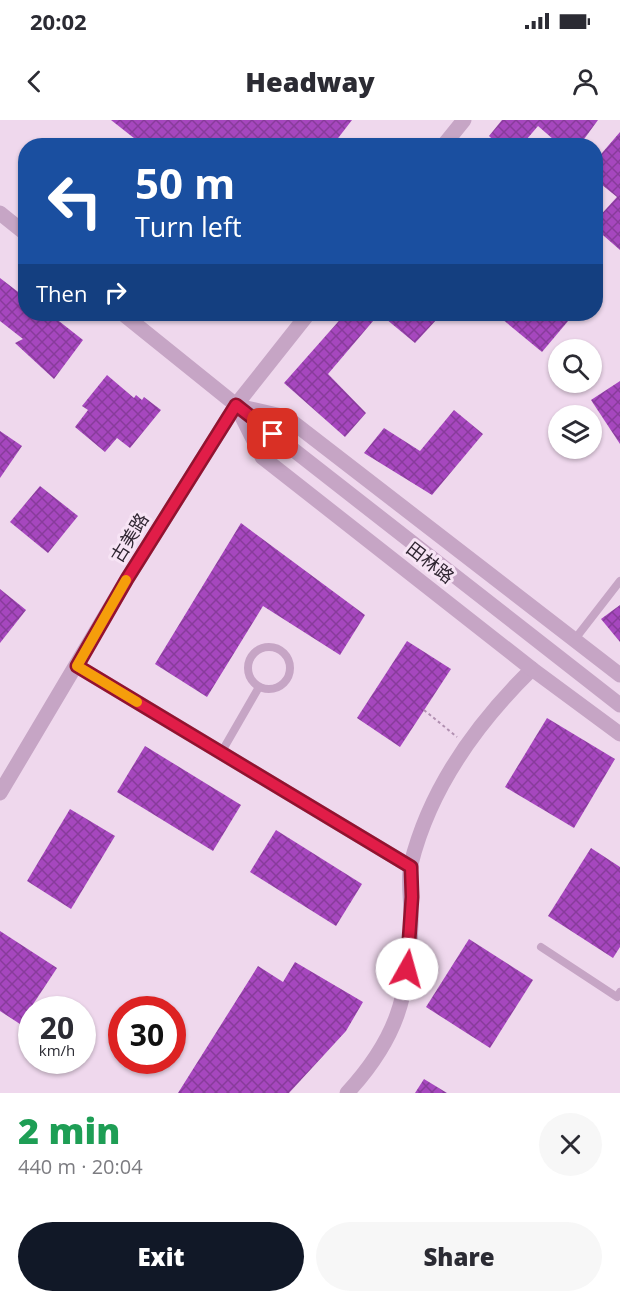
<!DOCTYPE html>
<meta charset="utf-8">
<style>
body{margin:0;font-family:"Open Sans","Noto Sans SC",sans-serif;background:#f7f7f7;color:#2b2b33;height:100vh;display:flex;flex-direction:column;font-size:22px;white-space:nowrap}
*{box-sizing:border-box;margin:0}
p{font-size:20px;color:#7c7c81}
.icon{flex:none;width:33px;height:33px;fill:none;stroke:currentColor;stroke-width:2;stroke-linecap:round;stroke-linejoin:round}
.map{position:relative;height:973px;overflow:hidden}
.drawer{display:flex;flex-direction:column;background:#fff;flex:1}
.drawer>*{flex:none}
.hud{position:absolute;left:18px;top:18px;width:585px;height:183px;border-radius:24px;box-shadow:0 2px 4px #0004;background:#1a4fa0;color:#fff;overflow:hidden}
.fabs{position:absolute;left:548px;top:219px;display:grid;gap:12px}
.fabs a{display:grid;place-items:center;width:54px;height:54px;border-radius:50%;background:#fff;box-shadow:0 2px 4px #0004;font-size:30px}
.speed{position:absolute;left:18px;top:876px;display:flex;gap:12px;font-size:30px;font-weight:700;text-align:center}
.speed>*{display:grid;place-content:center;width:78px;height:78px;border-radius:50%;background:#fff;box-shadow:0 2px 4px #0004;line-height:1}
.speed small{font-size:15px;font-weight:400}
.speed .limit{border:9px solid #d22;background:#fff;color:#111}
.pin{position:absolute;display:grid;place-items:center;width:51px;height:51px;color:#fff;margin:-26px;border-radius:12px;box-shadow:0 3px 9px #0006}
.me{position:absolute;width:66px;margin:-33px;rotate:7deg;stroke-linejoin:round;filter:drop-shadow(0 0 4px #0008)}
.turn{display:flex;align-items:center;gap:21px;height:126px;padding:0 18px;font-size:27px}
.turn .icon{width:78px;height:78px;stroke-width:2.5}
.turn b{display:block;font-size:42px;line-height:51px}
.then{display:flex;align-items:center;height:57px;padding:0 18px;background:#0003;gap:12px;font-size:22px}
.round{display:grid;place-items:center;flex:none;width:63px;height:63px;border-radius:32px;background:#f7f7f7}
.overview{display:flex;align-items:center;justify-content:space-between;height:102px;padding:0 18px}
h1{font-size:36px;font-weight:800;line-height:45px;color:#1e9e55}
.button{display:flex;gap:12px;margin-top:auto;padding:12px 18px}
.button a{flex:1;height:69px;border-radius:36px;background:#111827;color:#fff;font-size:24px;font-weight:800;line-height:69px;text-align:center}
.button a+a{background:#f7f7f7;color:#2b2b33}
.status{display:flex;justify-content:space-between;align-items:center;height:42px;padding:0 30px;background:#fff;direction:ltr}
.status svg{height:16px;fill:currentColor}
header{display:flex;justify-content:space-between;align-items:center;height:78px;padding:0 18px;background:#fff;font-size:27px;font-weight:800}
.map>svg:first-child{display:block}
.building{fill:url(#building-cross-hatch)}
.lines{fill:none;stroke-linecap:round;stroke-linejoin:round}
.path{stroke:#b190b1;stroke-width:2;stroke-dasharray:3 3;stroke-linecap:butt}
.service{stroke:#c6a5c5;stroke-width:8}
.minor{stroke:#c6a5c5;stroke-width:15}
.tertiary{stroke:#c6a5c5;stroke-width:15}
.route-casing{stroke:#92132f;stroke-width:15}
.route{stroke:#e11d48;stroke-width:10}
.slow{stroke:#f59e0b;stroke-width:10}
.labels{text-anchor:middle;stroke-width:6;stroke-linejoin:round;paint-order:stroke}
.street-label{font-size:18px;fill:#302632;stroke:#f7e4f5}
</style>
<div class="status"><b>20:02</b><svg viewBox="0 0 49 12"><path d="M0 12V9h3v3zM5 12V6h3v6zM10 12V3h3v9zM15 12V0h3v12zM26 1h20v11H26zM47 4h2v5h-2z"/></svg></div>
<header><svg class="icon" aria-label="back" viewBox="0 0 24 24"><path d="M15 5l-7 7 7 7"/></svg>Headway<svg class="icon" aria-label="person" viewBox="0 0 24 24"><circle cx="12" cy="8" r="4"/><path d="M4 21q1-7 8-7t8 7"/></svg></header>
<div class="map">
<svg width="620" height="973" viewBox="0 0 620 973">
<defs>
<pattern id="building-cross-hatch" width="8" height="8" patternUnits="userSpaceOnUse" patternTransform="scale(1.5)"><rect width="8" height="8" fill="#a647be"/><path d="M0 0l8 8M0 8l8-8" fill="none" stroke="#883b9b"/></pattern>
</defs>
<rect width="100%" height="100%" fill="#efd8ed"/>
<g class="building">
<polygon points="111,0 352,0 332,26 144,26"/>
<polygon points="502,0 598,0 579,26 561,26 538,6 521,26 500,26 489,16"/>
<polygon points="620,12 620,130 596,109 596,100 617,77 596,60 596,40"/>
<polygon points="0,158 26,178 26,194 50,194 83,220 54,259 15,223 23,219 0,201"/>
<polygon points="345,194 379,194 328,254 366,293 345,317 284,263"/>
<polygon points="380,194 432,194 438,198 415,223"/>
<polygon points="496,194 574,194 542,232"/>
<polygon points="107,255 134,278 136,275 142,280 144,277 161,290 130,328 117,318 105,332 75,307 88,290 82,286"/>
<polygon points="620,261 620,324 591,280"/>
<polygon points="454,290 483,314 432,375 364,333 384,308 420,331"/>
<polygon points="0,311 22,326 0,358"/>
<polygon points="40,366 78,396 48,433 10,402"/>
<polygon points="241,403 365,495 340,535 263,486 207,577 155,544"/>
<polygon points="0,469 26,490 0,523"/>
<polygon points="620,485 620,522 601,499"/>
<polygon points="407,521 451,549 400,627 357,598"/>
<polygon points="547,598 615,639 574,708 505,667"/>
<polygon points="145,626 241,685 213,731 117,672"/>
<polygon points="70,689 115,716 71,789 27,761"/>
<polygon points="276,710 362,764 336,806 250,752"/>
<polygon points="591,728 620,747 620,827 613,838 548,796"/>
<polygon points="0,811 57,848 20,904 0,891"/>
<polygon points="469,819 533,860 490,928 426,887"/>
<polygon points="295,842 363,882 346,911 289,973 178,973 258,846 283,862"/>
<polygon points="424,959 447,973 415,973"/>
</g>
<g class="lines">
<polyline class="path" points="424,590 457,617"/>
<g class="service">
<polyline points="575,519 620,461"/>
<circle cx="269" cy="548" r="21"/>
<polyline points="221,633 259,567"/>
<polyline points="541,827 617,877 620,872"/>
</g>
<g class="minor">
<polyline points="77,546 411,747"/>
<path d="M 347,973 C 397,919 409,876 411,803 C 412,785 407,761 411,744 C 430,667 477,603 532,549"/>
</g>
<g class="tertiary">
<polyline points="443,26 464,0"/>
<polyline points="0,93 26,114"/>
<polyline points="123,194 236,285 620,585"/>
<polyline points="242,287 286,297 620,555"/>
<polyline points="239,291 262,337 532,549 620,614"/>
<polyline points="0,673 127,459 236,285 308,194"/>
</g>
</g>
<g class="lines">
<g class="route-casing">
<polyline id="route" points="273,314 236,285 127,459 77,546 411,747 412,777 407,849"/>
</g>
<use href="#route" class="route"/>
<polyline class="slow" points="126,460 77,546 137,582"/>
</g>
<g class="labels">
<g class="street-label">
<text transform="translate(130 418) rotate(-58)" y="6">古美路</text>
<text transform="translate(430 443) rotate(38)" y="6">田林路</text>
</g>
</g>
</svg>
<div class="fabs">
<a><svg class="icon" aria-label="search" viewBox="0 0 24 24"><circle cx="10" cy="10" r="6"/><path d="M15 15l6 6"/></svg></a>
<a><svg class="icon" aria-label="layers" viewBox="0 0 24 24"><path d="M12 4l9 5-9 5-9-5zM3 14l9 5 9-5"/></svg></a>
</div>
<div class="speed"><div>20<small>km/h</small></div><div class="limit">30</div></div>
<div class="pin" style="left:273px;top:314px;background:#d93025"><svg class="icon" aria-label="arrive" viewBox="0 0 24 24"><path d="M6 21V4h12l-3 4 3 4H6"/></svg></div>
<svg class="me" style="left:407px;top:849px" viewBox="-20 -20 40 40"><circle r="19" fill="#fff"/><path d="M0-13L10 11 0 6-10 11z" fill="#e11d48"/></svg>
<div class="hud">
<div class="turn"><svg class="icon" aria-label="left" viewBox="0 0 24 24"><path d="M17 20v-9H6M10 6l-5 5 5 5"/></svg><div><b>50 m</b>Turn left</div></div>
<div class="then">Then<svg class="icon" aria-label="right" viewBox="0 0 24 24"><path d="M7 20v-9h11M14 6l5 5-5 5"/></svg></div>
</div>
</div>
<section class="drawer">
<div class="overview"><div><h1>2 min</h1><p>440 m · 20:04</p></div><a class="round"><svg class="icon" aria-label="close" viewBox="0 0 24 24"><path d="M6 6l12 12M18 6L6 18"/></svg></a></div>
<div class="button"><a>Exit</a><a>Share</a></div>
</section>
